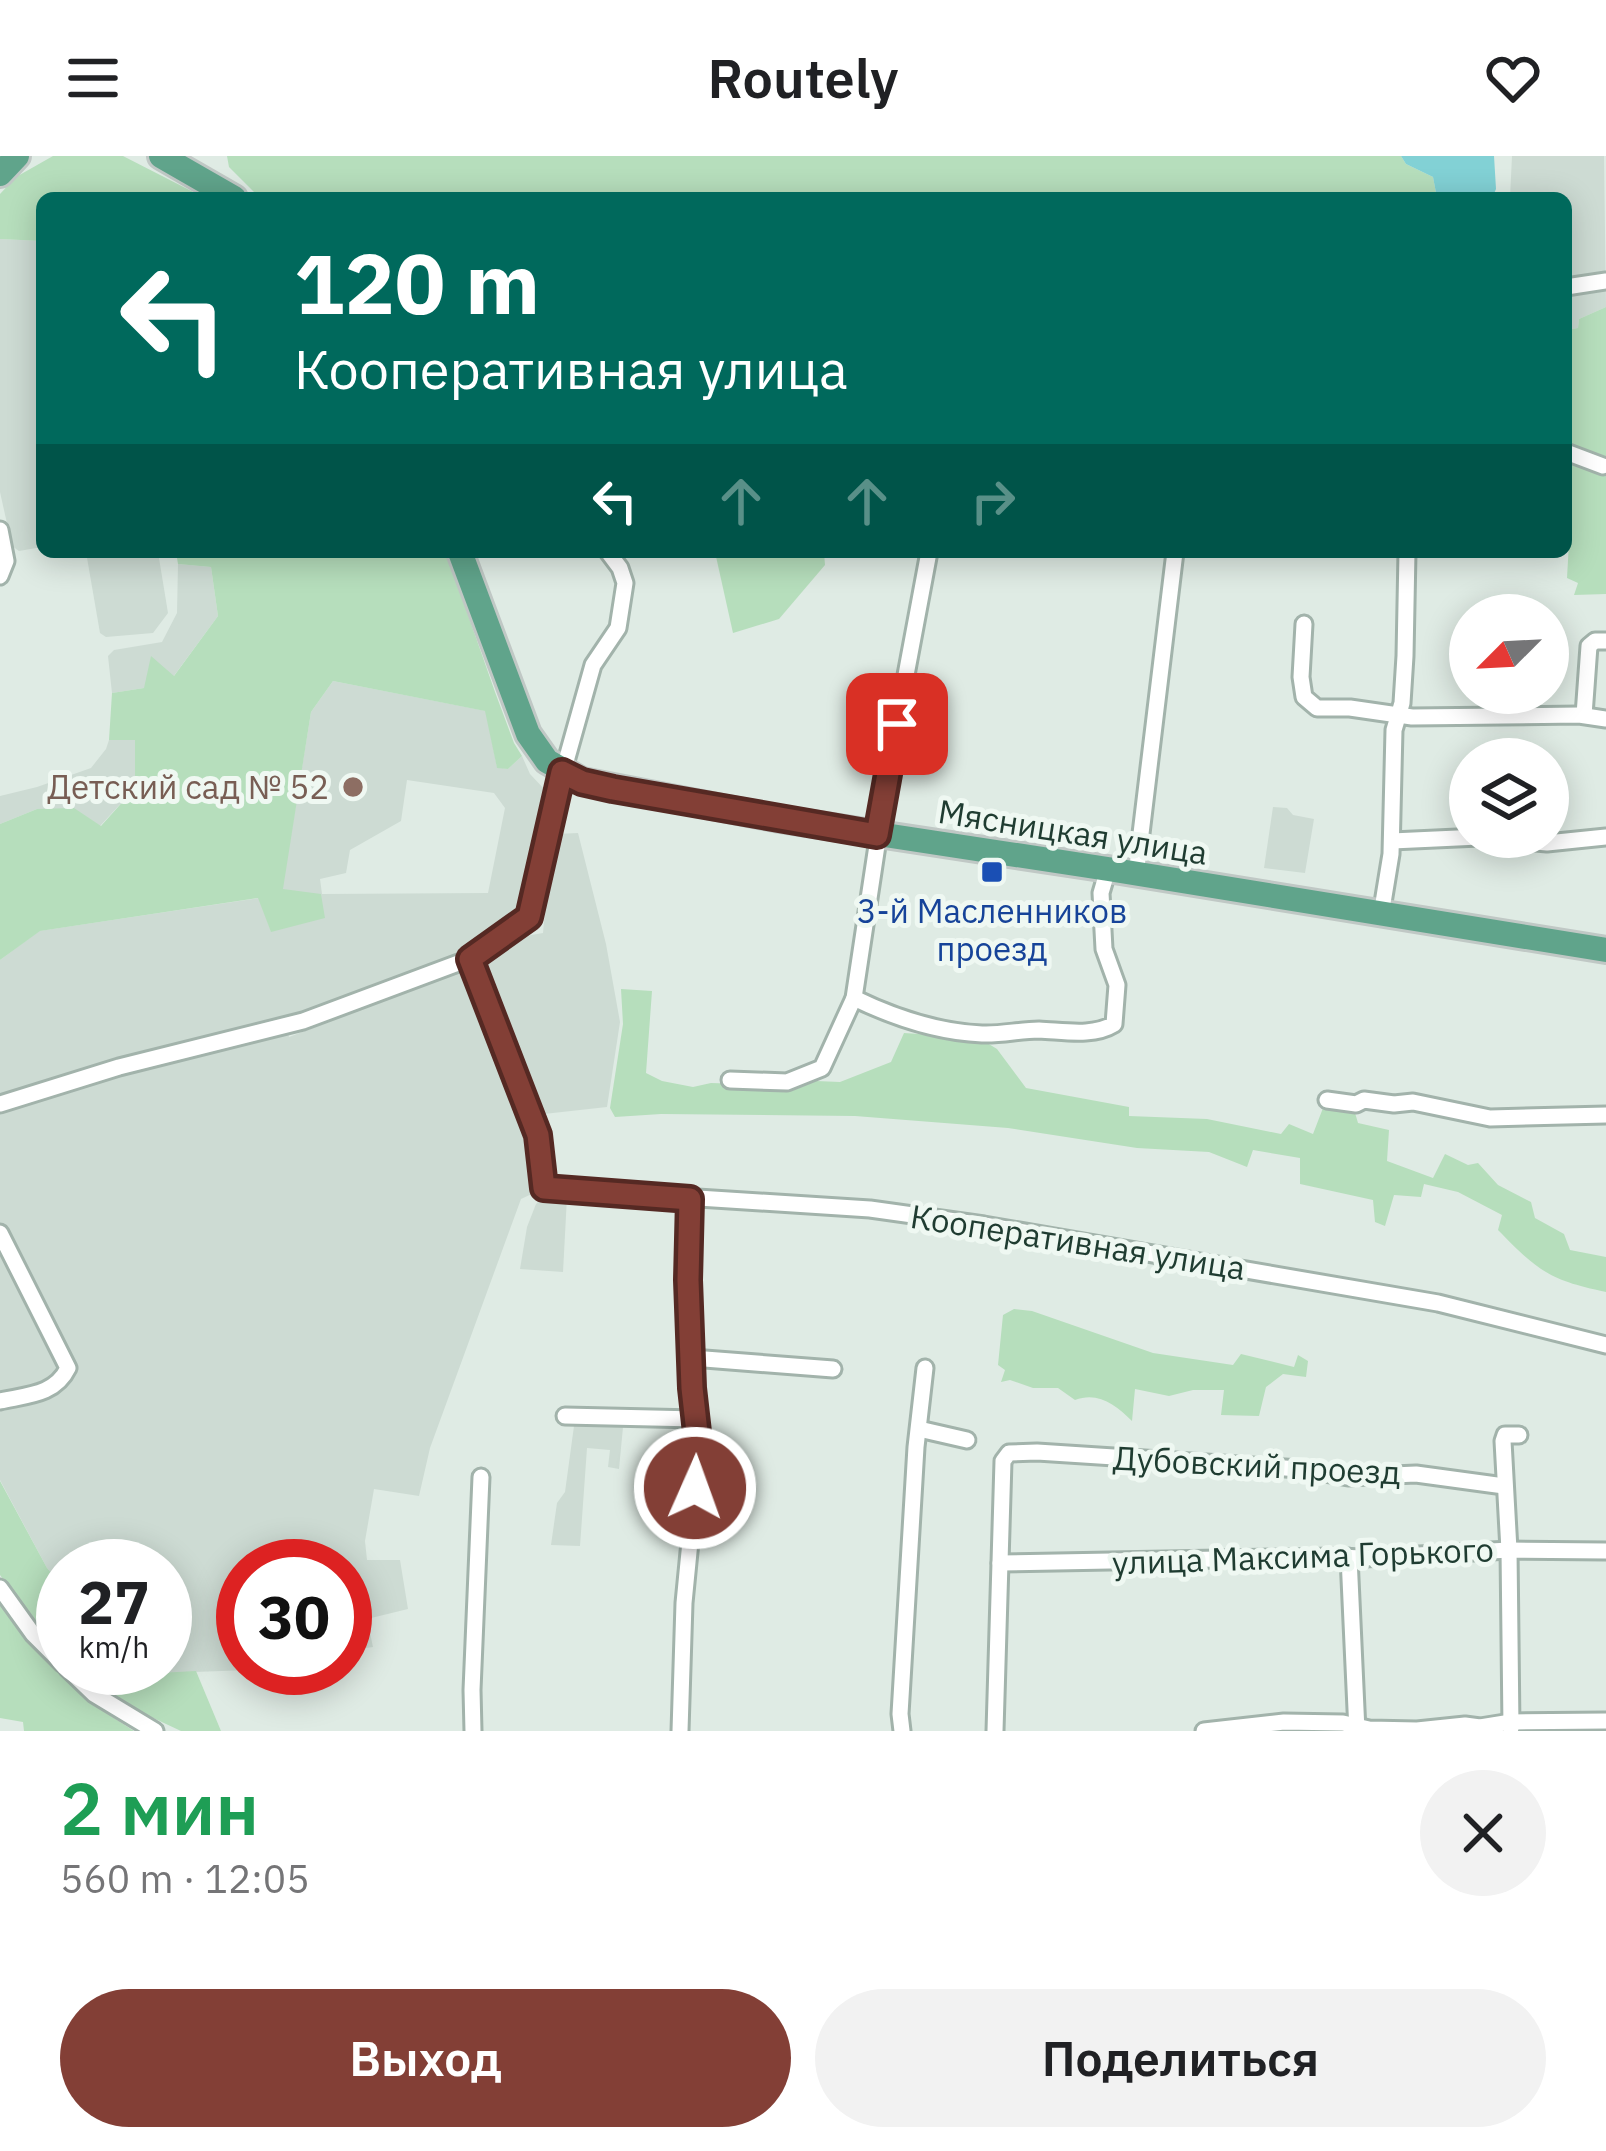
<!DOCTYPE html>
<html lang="ru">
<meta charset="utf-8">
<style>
body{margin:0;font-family:"IBM Plex Sans",sans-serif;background:#f2f2f2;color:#202124;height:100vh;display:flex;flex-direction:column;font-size:45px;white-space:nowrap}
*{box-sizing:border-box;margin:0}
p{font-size:39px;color:#757577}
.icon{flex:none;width:66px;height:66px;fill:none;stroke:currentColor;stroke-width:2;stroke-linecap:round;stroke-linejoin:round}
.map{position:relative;height:1575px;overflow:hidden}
.panel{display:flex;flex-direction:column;background:#fff;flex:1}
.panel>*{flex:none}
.banner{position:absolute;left:36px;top:36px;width:1536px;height:366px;border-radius:18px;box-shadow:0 6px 30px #0003;background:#00695c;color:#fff;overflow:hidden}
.needle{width:78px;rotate:246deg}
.buttons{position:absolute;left:1449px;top:438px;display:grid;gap:24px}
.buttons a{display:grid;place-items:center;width:120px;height:120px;border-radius:50%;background:#fff;box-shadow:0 6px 30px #0003;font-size:60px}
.speed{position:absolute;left:36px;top:1383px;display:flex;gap:24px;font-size:60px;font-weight:700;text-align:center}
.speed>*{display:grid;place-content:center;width:156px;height:156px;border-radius:50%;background:#fff;box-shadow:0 6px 30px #0003;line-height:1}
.speed small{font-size:30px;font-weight:400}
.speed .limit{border:18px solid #d22;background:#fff;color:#111}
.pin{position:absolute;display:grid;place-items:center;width:102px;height:102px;color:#fff;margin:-51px;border-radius:24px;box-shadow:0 6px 18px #0006}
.me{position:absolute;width:132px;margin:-66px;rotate:2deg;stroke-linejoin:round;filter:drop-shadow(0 0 9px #0008)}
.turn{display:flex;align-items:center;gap:42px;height:252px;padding:0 60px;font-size:54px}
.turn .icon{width:156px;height:156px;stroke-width:2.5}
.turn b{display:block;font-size:84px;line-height:102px}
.lanes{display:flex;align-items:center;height:114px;padding:0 60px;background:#0003;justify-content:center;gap:60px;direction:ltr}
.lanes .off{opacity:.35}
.round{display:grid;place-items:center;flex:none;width:126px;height:126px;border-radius:63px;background:#f2f2f2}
.summary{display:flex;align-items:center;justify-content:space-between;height:204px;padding:0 60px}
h1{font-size:72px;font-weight:600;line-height:90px;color:#1e9e55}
.action{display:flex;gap:24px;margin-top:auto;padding:24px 60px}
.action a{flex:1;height:138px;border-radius:72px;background:#833f36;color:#fff;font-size:48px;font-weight:600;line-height:138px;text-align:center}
.action a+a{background:#f2f2f2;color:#202124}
header{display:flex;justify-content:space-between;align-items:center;height:156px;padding:0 60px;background:#fff;font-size:54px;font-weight:600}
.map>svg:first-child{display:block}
.built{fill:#cddbd3;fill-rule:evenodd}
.green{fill:#b6debc}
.water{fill:#82d1d5}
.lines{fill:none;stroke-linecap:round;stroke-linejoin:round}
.minor-casing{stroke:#a2b3ab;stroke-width:21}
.primary-casing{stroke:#c0c8c5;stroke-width:30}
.minor{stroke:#fff;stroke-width:15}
.primary{stroke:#60a48b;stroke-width:24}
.route-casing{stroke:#552923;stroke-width:30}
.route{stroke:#833f36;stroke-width:21}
.education-dot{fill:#8d6e63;stroke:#eff8f2;stroke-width:4.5}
.transit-dot{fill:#1a4fb4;stroke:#eff8f2;stroke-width:4.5}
.labels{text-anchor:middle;stroke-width:10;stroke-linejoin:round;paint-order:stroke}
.education-label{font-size:33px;fill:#785e54;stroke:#eff8f2;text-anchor:end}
.street-label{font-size:33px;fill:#1f3c31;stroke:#eff8f2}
.transit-label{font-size:33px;fill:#164399;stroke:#eff8f2}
</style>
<header><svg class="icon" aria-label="menu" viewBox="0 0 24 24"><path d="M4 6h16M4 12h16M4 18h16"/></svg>Routely<svg class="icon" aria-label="heart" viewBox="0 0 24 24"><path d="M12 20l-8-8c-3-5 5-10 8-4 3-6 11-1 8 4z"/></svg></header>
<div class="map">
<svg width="1606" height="1575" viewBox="0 0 1606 1575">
<rect width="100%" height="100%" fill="#dfebe4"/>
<g class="built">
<polygon points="1512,0 1604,0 1606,151 1579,163 1578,172 1566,174 1566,42 1510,42"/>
<polygon points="0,83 42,85 42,391 19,395 12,390 0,336"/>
<polygon points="86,396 158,396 168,457 153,477 106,481 100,477"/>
<polygon points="178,408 211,411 218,460 173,521 144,532 112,537 108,500 114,494 162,486 177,457"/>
<path d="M 333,525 L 486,555 L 497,611 L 508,613 L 522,600 L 530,618 L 546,635 L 549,645 L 522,762 L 465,798 L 285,862 L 289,881 L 463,814 L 536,980 L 536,1036 L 521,1043 L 430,1292 L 419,1340 L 374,1333 L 365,1385 L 367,1404 L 400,1404 L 408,1453 L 367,1463 L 373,1491 L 345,1495 L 345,1410 L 243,1410 L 243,1512 L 280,1513 L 139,1518 L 134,1512 L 165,1512 L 165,1410 L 63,1410 L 63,1430 L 47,1412 L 0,1324 L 0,804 L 39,775 L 259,742 L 271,775 L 282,734 L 311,556 ZM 407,624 L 494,637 L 505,652 L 488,737 L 322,738 L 320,723 L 346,717 L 350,694 L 401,665 Z"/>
<polygon points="135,583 135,632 100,670 37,653 0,668 0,640 37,631 91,612 106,593 109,584"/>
<polygon points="1273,651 1287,652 1293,659 1314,663 1305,717 1264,712"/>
<polygon points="578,677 606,788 620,866 607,951 544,958 484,816 485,800 531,779 543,777 549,714 554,712 557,678"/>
<polygon points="556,1039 567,1041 563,1116 520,1113 527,1071 536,1048 545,1040"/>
<polygon points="577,1265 623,1271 619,1313 608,1311 610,1294 587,1292 580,1390 551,1389 557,1347 565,1336 574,1270"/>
</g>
<g class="green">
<polygon points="53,0 123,0 205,42 42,42 42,85 0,83 0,38 16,21"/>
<polygon points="227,0 1401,0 1406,8 1433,21 1437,42 260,42 229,11"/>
<polygon points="1606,151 1606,438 1574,439 1578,427 1567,422 1569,386 1566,384 1566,174 1578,172 1579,163"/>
<polygon points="176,396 446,396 495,536 514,587 522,600 508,613 497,612 485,555 333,525 311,556 283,733 321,738 325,762 271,776 258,742 40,775 0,804 0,668 37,653 74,652 101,670 135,632 135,584 109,584 112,537 144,532 151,500 174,520 218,460 211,411 178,408"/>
<polygon points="715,396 824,396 825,409 779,463 733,477"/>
<path d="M 621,833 L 652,835 L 646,917 L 662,925 L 693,931 L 711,927 L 797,930 L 816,925 L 840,926 L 891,906 L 904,877 L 979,882 L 997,893 L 1026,932 L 1129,951 L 1129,960 L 1207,963 L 1281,978 L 1289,968 L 1313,978 L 1323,952 L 1332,949 L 1353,950 L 1358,967 L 1389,974 L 1387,1005 L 1433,1022 L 1445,998 L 1468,1009 L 1478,1007 L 1498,1029 L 1531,1046 L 1535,1062 L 1564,1078 L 1570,1094 L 1606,1101 L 1606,1136 C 1549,1124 1538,1115 1498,1074 L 1502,1059 L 1458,1036 L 1424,1028 L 1421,1041 L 1394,1039 L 1385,1070 L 1375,1066 L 1373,1044 L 1300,1028 L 1300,1002 L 1253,994 L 1247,1011 L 1209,996 L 1137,992 L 1008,972 L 855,960 L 661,958 L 615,961 L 610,952 L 623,868 Z"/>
<path d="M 1014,1153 L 1032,1155 L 1153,1197 L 1233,1209 L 1241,1198 L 1294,1211 L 1298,1199 L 1308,1205 L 1306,1221 L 1283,1218 L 1266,1231 L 1259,1260 L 1221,1259 L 1224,1234 L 1193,1234 L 1169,1240 L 1135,1233 L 1132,1265 C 1116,1249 1098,1235 1075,1244 L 1058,1232 L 1033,1232 L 1010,1224 L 1001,1226 L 1005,1214 L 998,1209 L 1003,1159 Z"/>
<polygon points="0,1325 47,1412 63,1430 63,1494 39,1472 0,1419"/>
<polygon points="0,1449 27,1486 86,1544 134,1575 24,1575 23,1566 0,1562"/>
<polygon points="82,1512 134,1512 139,1518 196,1515 221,1575 181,1575 134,1553 103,1531"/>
</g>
<polygon class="water" points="1401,0 1494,0 1496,33 1492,42 1437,42 1433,21 1406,8"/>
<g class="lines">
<g class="minor-casing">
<g id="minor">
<polyline points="1566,131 1606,125"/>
<polyline points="1566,296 1603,310"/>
<polyline points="0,374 6,405 0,420"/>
<polyline points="1304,468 1301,521 1304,541 1317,552 1350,552 1412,561 1579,559 1606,563"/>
<polyline points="1584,559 1589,490 1595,485 1606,485"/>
<polyline points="1481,681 1547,687 1606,681"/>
<polyline points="1392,685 1479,681"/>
<polyline points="1136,719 1175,396"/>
<polyline points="1381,759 1391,698 1394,574 1402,547 1405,500 1407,396"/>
<polyline points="469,803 538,979 543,1032 870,1053 984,1069 1438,1147 1606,1189"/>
<path d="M 854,842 C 895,862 936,876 982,878 C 1001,879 1020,874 1039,874 C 1064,875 1093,881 1114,868 L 1117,829 L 1104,793 L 1101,737 L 1108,713"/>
<polyline points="730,924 787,926 822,912 854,842 889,610 929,396"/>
<polyline points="1327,944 1356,948 1364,944 1394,948 1413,946 1490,962 1606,959"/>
<polyline points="0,948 119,911 303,865 469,803 529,761 563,616 593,509 618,472 625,427 620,412 608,396"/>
<path d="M 0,1077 L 68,1212 C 55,1239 27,1239 0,1245"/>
<polyline points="692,1202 833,1213"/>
<polyline points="565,1260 696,1263"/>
<polyline points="919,1273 967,1284"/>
<polyline points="1349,1401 1357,1575"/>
<polyline points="1000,1407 1333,1401 1365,1402 1509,1394 1606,1395"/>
<polyline points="0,1432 33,1478 63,1508"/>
<polyline points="67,1512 94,1538 155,1575"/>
<polyline points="1511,1572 1509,1394 1503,1285 1505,1279 1519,1279"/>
<polyline points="473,1575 472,1534 481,1321"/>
<polyline points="680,1575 684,1447 699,1294 692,1232 688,1124 690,1044"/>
<polyline points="902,1575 900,1558 916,1291 925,1212"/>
<polyline points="995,1575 1003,1305 1009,1297 1037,1296 1300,1313 1348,1321 1416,1318 1504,1330"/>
<polyline points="1204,1575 1284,1566 1343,1567 1369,1573 1417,1574 1465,1569 1480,1571 1511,1566 1606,1565"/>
</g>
</g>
<g class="primary-casing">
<g id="primary">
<polyline points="161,0 234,42"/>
<polyline points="0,18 17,0"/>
<polyline points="460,396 528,578 547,605 582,625 780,663 1108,713 1606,794"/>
</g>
</g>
<use href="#minor" class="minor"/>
<use href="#primary" class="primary"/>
</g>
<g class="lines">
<g class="route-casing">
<polyline id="route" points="695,1332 699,1294 692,1232 688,1124 690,1043 544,1032 538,979 470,803 529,761 562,616 582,626 613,633 877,679 897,568"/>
</g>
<use href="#route" class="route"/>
</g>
<circle class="education-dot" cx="353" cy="631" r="12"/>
<rect class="transit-dot" x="980" y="704" width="24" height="24" rx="6"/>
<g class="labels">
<g class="education-label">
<text x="329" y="643">Детский сад № 52</text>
</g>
<g class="street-label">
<text transform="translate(1073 676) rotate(9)" y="12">Мясницкая улица</text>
<text transform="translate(1078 1086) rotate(9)" y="12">Кооперативная улица</text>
<text transform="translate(1257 1309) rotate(3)" y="12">Дубовский проезд</text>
<text transform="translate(1303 1400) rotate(-2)" y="12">улица Максима Горького</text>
</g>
<g class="transit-label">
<text x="992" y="767">3-й Масленников<tspan x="992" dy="38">проезд</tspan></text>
</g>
</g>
</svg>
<div class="buttons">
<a><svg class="needle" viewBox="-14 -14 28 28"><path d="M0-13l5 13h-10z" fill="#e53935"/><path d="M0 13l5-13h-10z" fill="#757577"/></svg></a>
<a><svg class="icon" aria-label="layers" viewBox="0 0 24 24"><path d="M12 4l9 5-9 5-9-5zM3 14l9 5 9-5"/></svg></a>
</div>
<div class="speed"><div>27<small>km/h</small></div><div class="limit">30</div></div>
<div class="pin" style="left:897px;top:568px;background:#d93025"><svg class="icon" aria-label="arrive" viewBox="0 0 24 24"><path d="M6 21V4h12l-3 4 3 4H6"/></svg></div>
<svg class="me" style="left:695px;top:1332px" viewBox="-20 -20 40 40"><circle r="17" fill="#833f36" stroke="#fff" stroke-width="3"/><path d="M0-11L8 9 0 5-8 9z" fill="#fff"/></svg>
<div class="banner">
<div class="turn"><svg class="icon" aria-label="left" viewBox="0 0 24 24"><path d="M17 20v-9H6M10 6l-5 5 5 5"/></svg><div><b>120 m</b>Кооперативная улица</div></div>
<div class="lanes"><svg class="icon" aria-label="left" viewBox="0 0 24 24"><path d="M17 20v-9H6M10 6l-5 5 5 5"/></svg><svg class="icon off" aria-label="ahead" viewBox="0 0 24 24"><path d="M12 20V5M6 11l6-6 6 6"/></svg><svg class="icon off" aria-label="ahead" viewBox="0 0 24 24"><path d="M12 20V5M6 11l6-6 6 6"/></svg><svg class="icon off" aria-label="right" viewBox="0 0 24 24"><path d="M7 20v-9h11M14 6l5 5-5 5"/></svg></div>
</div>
</div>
<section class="panel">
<div class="summary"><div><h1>2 мин</h1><p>560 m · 12:05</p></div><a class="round"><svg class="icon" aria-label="close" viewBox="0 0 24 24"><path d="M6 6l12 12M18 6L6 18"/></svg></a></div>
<div class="action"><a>Выход</a><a>Поделиться</a></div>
</section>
